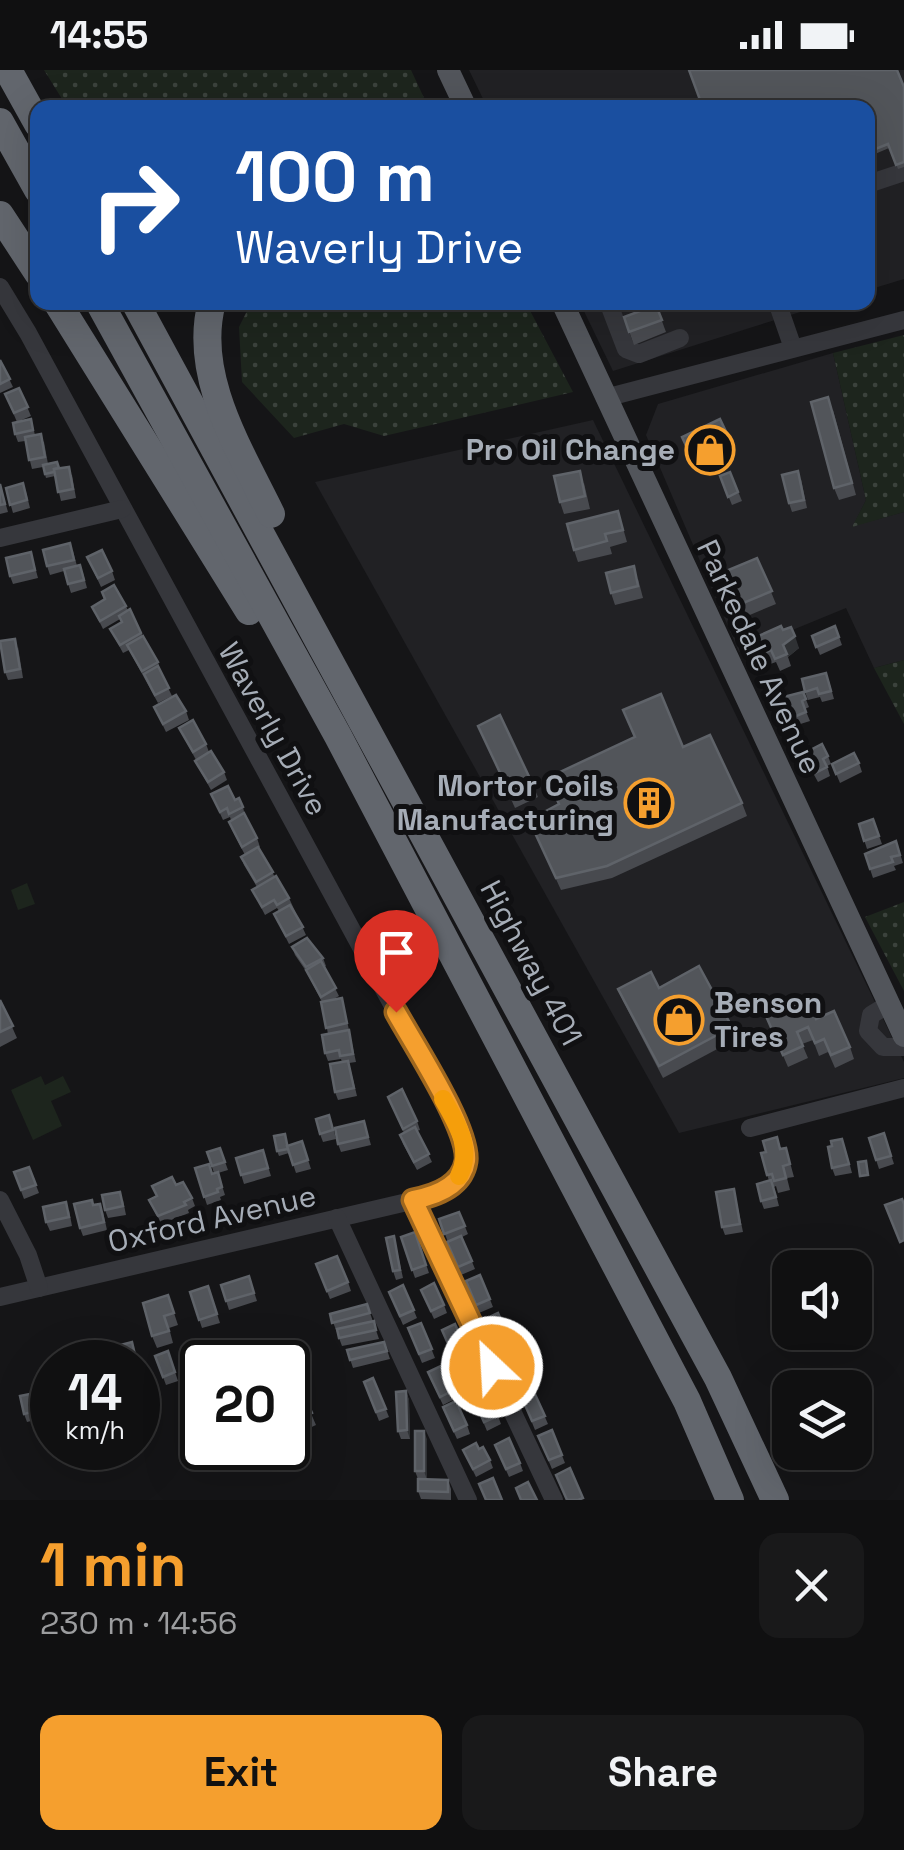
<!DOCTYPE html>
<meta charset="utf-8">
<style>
body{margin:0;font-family:"Space Grotesk",sans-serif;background:#19191a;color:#f1f3f6;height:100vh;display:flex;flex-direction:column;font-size:38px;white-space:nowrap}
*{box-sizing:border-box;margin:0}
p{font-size:32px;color:#9c9d9f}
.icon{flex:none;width:55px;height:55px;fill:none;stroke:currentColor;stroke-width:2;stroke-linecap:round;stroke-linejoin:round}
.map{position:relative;height:1430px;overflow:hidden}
.panel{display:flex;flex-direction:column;background:#101011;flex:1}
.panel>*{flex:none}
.hud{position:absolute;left:30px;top:30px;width:845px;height:210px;border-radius:20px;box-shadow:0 10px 40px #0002,0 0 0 2px #303031;background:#1a4fa0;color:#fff;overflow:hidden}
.controls{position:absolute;left:772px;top:1180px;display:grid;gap:20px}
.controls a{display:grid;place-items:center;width:100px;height:100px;border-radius:20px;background:#101011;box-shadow:0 10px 40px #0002,0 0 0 2px #303031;font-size:50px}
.speed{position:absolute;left:30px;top:1270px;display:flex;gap:20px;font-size:50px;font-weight:700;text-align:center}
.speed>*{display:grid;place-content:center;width:130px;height:130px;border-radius:50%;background:#101011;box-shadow:0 10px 40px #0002,0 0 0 2px #303031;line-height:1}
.speed small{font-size:25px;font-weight:400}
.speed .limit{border:5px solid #111;border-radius:15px;background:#fff;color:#111}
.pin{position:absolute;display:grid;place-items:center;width:85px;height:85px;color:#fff;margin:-102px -42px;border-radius:50% 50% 50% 0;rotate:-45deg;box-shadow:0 0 10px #0007}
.pin .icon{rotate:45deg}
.me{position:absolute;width:110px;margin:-55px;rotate:335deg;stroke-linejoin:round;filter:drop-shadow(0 0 8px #0008)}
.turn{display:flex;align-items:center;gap:35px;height:210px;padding:0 40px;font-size:45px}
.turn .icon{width:130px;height:130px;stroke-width:2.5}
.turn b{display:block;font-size:70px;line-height:85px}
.round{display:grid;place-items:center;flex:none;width:105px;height:105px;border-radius:20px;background:#19191a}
.overview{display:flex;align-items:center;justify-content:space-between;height:170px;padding:0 40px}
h1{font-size:60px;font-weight:600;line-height:75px;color:#f59f2e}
.primary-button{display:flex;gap:20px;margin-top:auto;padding:20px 40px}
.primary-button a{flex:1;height:115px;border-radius:20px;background:#f59f2e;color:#111;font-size:40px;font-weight:600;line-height:115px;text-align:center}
.primary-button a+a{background:#19191a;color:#f1f3f6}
.status{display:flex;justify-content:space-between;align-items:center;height:70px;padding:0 50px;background:#101011;direction:ltr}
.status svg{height:28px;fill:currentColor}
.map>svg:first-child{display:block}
.built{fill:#212124}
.grass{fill:url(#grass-dots)}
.park{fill:#1d251d}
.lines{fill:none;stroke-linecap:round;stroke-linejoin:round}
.minor{stroke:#36373c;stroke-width:18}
.major{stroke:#52555b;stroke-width:22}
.highway{stroke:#62666d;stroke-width:28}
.wall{fill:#484a4f}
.shaded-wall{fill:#2f3134}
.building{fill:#52555a;stroke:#5f6369;stroke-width:2.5}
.route-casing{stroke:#9f671e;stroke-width:25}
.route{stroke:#f59f2e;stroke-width:18}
.slow{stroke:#f59e0b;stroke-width:18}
.labels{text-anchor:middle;stroke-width:10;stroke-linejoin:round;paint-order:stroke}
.poi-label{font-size:30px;font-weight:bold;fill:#a6adb7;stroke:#101012;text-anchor:end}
.street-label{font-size:30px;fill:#a6adb7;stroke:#101012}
</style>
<div class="status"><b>14:55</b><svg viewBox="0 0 49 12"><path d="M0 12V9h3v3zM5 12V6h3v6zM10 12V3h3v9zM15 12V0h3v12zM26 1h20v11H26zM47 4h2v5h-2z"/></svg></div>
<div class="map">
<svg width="904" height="1430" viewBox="0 0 904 1430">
<defs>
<pattern id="grass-dots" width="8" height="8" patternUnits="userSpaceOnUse" patternTransform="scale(2.5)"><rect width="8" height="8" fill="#1d251d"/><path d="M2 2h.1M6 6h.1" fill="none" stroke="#3b423c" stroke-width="1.8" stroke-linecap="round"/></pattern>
</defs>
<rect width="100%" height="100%" fill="#151517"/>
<g class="built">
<polygon points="469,0 904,0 904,209 868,220 868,38 487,37"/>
<polygon points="580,233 829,233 613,301"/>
<polygon points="833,283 866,430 853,456 904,442 904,590 874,598 846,538 739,582 646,365 658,334"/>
<polygon points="593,350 904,992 904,1008 679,1063 315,412"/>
</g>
<g class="grass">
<polygon points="44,0 411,0 424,28 417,38 67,37"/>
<polygon points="251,233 526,233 573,322 384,366 344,354 294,368 242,312 239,257"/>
<polygon points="904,265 904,442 852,457 866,430 833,283"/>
<polygon points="904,590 904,654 874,598"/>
<polygon points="904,832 904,921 865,847"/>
</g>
<g class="park">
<polygon points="27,813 35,834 18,840 11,820"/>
<polygon points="41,1006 45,1015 63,1006 71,1022 51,1031 62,1056 33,1070 11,1020"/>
</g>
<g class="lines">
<g class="minor">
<polyline points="868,114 904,102"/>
<path d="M 0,217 L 28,263 L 451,1043 C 469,1081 474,1099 437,1125 L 0,1227"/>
<polyline points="777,232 793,278"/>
<polyline points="610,237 626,279 639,284 680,268"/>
<polyline points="605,328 904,250"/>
<polyline points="0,468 122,439"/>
<polyline points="889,934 871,945 868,961 883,977 904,977"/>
<polyline points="750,1058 904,1018"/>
<polyline points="0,1130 28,1185 39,1218"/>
<polyline points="413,1131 554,1430"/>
<polyline points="337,1148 468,1430"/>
</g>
<g class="major">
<polyline points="448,0 466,38"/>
<polyline points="562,232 904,966"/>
</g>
<g class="highway">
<polyline points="8,0 38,54"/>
<polyline points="0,52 38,120"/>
<polyline points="0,145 38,203"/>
<polyline points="57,232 249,541"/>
<polyline points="99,232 338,666 687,1331 730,1430"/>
<polyline points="135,232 718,1308 775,1430"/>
<path d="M 212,232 C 192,306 240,380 271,444"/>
</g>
</g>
<g class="wall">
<polygon points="904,17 904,97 898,99 889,78 868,87 868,38"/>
<polygon points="656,235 666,262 634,275 624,247"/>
<polygon points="0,290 13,317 0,323"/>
<polygon points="19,318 31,346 17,352 5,324"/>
<polygon points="833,340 856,425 839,430 834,418"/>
<polygon points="31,349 35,365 44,372 48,394 72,405 76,428 61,431 55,406 46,408 43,397 32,399 25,371 18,372 15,364"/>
<polygon points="682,367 729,368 733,380 695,398"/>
<polygon points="730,402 742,431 732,435 720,406"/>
<polygon points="801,409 807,438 792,442 789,433"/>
<polygon points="584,413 590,439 564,444 560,432"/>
<polygon points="0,414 8,442 0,444"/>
<polygon points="6,418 26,422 30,438 13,443"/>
<polygon points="618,441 627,472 610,477 612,484 578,492 574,480"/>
<polygon points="73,481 77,496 83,503 87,518 71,523 64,501 50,505 47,496"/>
<polygon points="31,482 38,508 13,514 10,506"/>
<polygon points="87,487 112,501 115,510 101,517"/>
<polygon points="757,488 776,534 745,547 740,535 733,538 719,504"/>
<polygon points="638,509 643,528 615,535 611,523"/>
<polygon points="102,522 126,536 128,541 130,539 143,566 158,592 160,601 172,626 158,633 129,580 123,583 110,559 122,552 120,549 103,559 92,537 104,530"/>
<polygon points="835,556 842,575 820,585 812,566"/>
<polygon points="783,560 799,578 788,587 791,596 780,601 776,592 765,596 754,568"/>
<polygon points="18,577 23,608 8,610 5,602"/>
<polygon points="829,611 834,629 822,632 820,627 808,630 805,622"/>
<polygon points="803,622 809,637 805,639 810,651 794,656 783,627"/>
<polygon points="154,637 186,641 189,650 166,662"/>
<polygon points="623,640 683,677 742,733 747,746 612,808 561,820 529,750 558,734 547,708 634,667"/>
<polygon points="478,656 533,715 538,727 515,738"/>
<polygon points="179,658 206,674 209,682 196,690"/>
<polygon points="799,686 828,686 831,694 827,696 830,706 818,712 813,703 808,706"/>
<polygon points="195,691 224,702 227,710 211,720"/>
<polygon points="859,693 862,702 840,713 832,694"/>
<polygon points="211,724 235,730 243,737 245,746 257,768 260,777 258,778 275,807 289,828 306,865 289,874 274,844 279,841 277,838 265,845 252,820 257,817 244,795 241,787 245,785 232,760 229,752 231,750 230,747 223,750"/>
<polygon points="873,749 882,774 867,779 859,754"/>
<polygon points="896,771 903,793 894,796 896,800 873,808 865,784"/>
<polygon points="292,877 323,888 326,896 324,897 339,926 332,930 342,928 356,992 349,993 357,1026 338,1030 335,1022 342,992 341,989 328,991 325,983 328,964 322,932 306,901 295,885"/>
<polygon points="659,918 732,957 736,969 663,1008 623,931 618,919"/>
<polygon points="0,930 17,968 0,977"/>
<polygon points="766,946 816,949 850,977 854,989 835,998 828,982 819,986 813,970 802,974 808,988 788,997"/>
<polygon points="388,1027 417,1051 420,1060 417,1061 432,1092 417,1100 403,1074 400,1065 404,1063"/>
<polygon points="364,1051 371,1075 341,1082 338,1074"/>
<polygon points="332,1053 336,1069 323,1072 320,1064"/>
<polygon points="884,1063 894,1094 879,1099 869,1068"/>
<polygon points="302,1071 311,1099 296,1103 288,1079 289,1083 279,1086 277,1081"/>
<polygon points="832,1076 845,1077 852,1103 835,1106 832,1098"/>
<polygon points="220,1078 228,1100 218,1103 225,1125 220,1127 221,1130 207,1135 195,1098 214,1103 207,1082"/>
<polygon points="786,1078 794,1107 787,1108 790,1120 778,1123 776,1116 774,1117 779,1136 764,1139 761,1131 769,1111 761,1083"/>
<polygon points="263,1080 271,1106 244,1114 236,1088"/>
<polygon points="29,1097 39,1123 24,1129 14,1102"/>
<polygon points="176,1115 192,1128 195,1136 188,1140 189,1143 161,1154 149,1130 156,1126 152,1116"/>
<polygon points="734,1119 743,1162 725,1165 722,1157"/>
<polygon points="123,1130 126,1145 108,1148 105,1140"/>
<polygon points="93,1135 103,1142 107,1160 83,1166 80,1158"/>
<polygon points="69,1140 72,1156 50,1161 46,1152"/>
<polygon points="459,1142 468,1164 462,1167 475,1199 461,1205 439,1149"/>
<polygon points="415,1162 429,1203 415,1208 401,1167"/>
<polygon points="394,1166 403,1208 396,1210 393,1201"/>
<polygon points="316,1194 348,1212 351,1221 330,1229"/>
<polygon points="480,1205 493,1237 479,1243 466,1211"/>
<polygon points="249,1206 257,1231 229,1240 221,1215"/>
<polygon points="403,1215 417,1248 403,1255 389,1222"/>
<polygon points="208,1216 220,1253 202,1258 190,1222"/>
<polygon points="421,1220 444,1235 447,1243 434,1249"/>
<polygon points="168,1225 178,1255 169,1258 173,1273 157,1278 152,1266"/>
<polygon points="367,1234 379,1269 342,1276 330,1244"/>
<polygon points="421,1253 435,1288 422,1293 408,1258"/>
<polygon points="455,1254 469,1287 456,1293 442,1260"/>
<polygon points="488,1258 509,1267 512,1275 499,1281"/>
<polygon points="267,1270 278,1292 287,1288 316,1355 292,1366 288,1357 288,1292 258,1292 252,1277"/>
<polygon points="347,1280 387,1280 390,1289 353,1298"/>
<polygon points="168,1281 178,1311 166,1315 155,1286"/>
<polygon points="516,1282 529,1315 515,1321 502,1288"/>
<polygon points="473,1291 485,1321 472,1326 460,1297"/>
<polygon points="373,1308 389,1347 379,1351 364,1312"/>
<polygon points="431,1310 452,1321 455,1329 443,1335"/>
<polygon points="45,1321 51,1346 27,1352 24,1344"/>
<polygon points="406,1321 409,1330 410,1369 401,1369 398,1361"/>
<polygon points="534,1322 548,1354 535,1360 522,1328"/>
<polygon points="476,1335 498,1346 501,1354 487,1361"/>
<polygon points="446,1345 467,1355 470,1364 457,1369"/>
<polygon points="552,1360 565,1393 552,1399 538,1366"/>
<polygon points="427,1369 427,1409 448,1410 451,1419 451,1430 421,1429 418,1421 418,1409 415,1401"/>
<polygon points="495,1375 520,1393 523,1401 509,1407"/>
<polygon points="479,1379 490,1390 493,1398 476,1407 463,1380"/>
</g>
<g class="shaded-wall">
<polygon points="795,566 799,578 788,587 783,575"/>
<polygon points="406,1321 409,1330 410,1369 407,1360"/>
<polygon points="424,1361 427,1369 427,1410 424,1401"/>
</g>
<g class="building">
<polygon points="689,0 897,0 904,17 904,92 896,95 888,74 868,82 868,38 703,38"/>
<polygon points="656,235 662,250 629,262 624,247"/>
<polygon points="0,290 10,309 0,314"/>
<polygon points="19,318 28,337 14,343 5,324"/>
<polygon points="828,327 852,413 834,418 811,332"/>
<polygon points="31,349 33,360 15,364 13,353"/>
<polygon points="720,349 729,368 691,386 682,367"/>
<polygon points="41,364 45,387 29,390 25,367"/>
<polygon points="57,392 59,398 54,399 54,402 45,404 43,395"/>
<polygon points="69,397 73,419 58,422 54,399"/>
<polygon points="580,401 585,426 560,432 554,406"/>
<polygon points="798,401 804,430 789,433 782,405"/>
<polygon points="730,402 738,422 728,427 720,406"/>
<polygon points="23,413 27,430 10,435 6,418"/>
<polygon points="0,414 5,434 0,435"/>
<polygon points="618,441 623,460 605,464 607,471 574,480 567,454"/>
<polygon points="70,473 74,490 47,496 43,480"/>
<polygon points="102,480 112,501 98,508 87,487"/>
<polygon points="31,482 35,500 10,506 6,488"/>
<polygon points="757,488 772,521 741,534 736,523 728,526 719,504"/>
<polygon points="80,495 84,510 68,514 64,499"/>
<polygon points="634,496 638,516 611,523 606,503"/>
<polygon points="114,515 126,536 100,551 92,537 105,529 102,522"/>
<polygon points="130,539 141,563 120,575 110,559 122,552 119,546"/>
<polygon points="781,556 783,560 791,557 795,566 783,575 787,584 775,589 771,580 761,584 754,568"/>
<polygon points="835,556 839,567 816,577 812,566"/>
<polygon points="143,566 158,592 142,601 127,575"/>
<polygon points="15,569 20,599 5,602 0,571"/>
<polygon points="158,596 169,618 155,625 144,604"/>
<polygon points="826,603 831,621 819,624 817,618 805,622 802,609"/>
<polygon points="803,622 806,629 802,631 806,642 791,648 783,627"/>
<polygon points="661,624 683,677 710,665 742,733 607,796 556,808 529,750 559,734 547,708 635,667 623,640"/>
<polygon points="176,625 186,641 163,654 154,637"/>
<polygon points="500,645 533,715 511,726 478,656"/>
<polygon points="193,650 206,674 193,682 179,658"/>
<polygon points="822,674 828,686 823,689 827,697 815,703 810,695 805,698 799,686"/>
<polygon points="211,681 224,702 208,712 195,691"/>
<polygon points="854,683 859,693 836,704 832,694"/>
<polygon points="228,716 235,730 239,728 243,737 229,744 227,738 220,742 211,724"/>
<polygon points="244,743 257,768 242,777 229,752"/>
<polygon points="873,749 879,766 864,771 859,754"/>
<polygon points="896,771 900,785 891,787 893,792 870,799 865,784"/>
<polygon points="258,777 273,802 256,812 241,787"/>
<polygon points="276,806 289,828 277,835 274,830 262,837 252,820"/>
<polygon points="290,835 303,857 286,866 274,844"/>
<polygon points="307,868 323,888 306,897 292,877"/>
<polygon points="321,891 336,918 321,927 306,900"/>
<polygon points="699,896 732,957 659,996 618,919 651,902 659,918"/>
<polygon points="342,928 347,953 326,958 321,932"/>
<polygon points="807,928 816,949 834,941 850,977 831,985 824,969 815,973 808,957 797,962 803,976 783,985 766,946"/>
<polygon points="0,930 13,956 0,962"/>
<polygon points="349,960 353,984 340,986 339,980 325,983 322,965"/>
<polygon points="348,991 354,1018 335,1022 330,994"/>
<polygon points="402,1019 417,1051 403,1059 388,1027"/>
<polygon points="329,1045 333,1060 320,1064 316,1049"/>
<polygon points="364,1051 368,1067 338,1074 335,1058"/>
<polygon points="415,1057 429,1084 414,1092 400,1065"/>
<polygon points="884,1063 891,1086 876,1090 869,1068"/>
<polygon points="285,1064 288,1079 277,1081 274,1066"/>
<polygon points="777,1067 780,1079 786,1078 790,1094 783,1096 786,1108 774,1111 772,1104 767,1105 761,1083 766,1082 763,1071"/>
<polygon points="842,1069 849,1094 832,1098 828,1077 832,1076 831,1071"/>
<polygon points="302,1071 308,1090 293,1095 287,1076"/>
<polygon points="220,1078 225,1092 212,1096 207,1082"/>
<polygon points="263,1080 268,1098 241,1105 236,1088"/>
<polygon points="866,1091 868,1105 860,1106 858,1092"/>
<polygon points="209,1094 212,1104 218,1102 222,1117 217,1119 218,1122 204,1127 195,1098"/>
<polygon points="29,1097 36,1115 21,1120 14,1102"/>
<polygon points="172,1107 176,1115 183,1112 192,1128 184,1132 186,1135 158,1146 149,1130 157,1126 152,1116"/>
<polygon points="771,1110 776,1127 761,1131 757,1114"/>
<polygon points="734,1119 740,1154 722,1157 716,1122"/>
<polygon points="120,1122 123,1136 105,1140 102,1125"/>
<polygon points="902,1129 904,1134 904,1170 900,1172 885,1135"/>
<polygon points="92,1130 93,1135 100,1134 104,1152 80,1158 74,1134"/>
<polygon points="66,1132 69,1147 46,1152 43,1137"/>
<polygon points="459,1142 465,1156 444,1164 439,1149"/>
<polygon points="415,1162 426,1195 412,1200 401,1167"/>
<polygon points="394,1166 400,1200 393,1201 386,1168"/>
<polygon points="461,1166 472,1191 458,1197 447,1172"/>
<polygon points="337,1186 348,1212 327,1221 316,1194"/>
<polygon points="480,1205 490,1229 476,1235 466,1211"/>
<polygon points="249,1206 254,1223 226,1231 221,1215"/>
<polygon points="434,1213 444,1235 431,1241 421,1220"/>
<polygon points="403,1215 414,1240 400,1246 389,1222"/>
<polygon points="208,1216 217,1244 199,1250 190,1222"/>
<polygon points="168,1225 174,1243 164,1246 169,1261 152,1266 143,1233"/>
<polygon points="367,1234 370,1243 332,1253 330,1244"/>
<polygon points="498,1243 509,1267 496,1273 485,1249"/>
<polygon points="374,1251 376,1260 339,1268 337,1259"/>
<polygon points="421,1253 432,1279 419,1284 408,1258"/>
<polygon points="455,1254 466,1279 453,1285 442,1260"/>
<polygon points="267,1270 278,1292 287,1288 312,1343 288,1354 288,1292 259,1292 252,1277"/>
<polygon points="132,1272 136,1289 121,1292 113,1292 109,1278"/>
<polygon points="384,1272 387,1281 350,1290 347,1280"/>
<polygon points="168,1281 175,1302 163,1307 155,1286"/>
<polygon points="516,1282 526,1307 512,1313 502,1288"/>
<polygon points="473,1291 482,1312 469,1318 460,1297"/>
<polygon points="441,1296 452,1321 440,1327 428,1302"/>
<polygon points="373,1308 386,1339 376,1342 364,1312"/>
<polygon points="45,1321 48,1338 24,1344 20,1326"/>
<polygon points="406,1321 407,1360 398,1361 396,1322"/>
<polygon points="486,1321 498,1346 484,1352 473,1327"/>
<polygon points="534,1322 545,1346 532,1351 522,1328"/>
<polygon points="456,1331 467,1355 454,1361 443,1337"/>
<polygon points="552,1360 562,1385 549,1390 538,1366"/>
<rect x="415" y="1361" width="9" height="40"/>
<polygon points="509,1368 520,1393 506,1399 495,1375"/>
<polygon points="476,1373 479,1379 483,1377 490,1390 473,1399 463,1380"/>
<polygon points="570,1398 583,1428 578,1430 567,1430 556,1405"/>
<polygon points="493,1408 502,1430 486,1430 479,1414"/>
<polygon points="418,1409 448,1410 448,1422 418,1421"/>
<polygon points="528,1412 537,1430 521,1430 516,1418"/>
</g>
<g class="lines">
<g class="route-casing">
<path id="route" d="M 396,942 C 413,973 470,1060 466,1091 C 462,1117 434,1126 413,1130 L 492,1297"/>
</g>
<use href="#route" class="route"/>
<path class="slow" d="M 443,1029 C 457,1054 473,1078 459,1106"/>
</g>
<defs>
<g id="shop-ring" transform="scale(2.5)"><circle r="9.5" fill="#101012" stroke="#f59f2e" stroke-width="1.5"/><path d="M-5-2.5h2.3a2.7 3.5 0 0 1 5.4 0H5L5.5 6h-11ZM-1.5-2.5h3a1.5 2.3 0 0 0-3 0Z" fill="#f59f2e"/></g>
<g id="building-ring" transform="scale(2.5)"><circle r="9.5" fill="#101012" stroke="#f59f2e" stroke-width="1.5"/><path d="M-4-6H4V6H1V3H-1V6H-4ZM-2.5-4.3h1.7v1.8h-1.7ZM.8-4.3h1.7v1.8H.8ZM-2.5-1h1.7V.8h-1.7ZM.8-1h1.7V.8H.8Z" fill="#f59f2e"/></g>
</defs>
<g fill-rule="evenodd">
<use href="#shop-ring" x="710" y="380"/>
<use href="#building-ring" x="649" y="733"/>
<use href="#shop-ring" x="679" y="950"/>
</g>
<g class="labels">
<g class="poi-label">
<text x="675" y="390">Pro Oil Change</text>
<text x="614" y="726">Mortor Coils<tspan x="614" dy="34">Manufacturing</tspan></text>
<text x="714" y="943" text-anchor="start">Benson<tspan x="714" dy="34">Tires</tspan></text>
</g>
<g class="street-label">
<text transform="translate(759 587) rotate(65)" y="10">Parkedale Avenue</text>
<text transform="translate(273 659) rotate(61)" y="10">Waverly Drive</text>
<text transform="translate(531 893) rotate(62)" y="10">Highway 401</text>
<text transform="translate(212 1149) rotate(-13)" y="10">Oxford Avenue</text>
</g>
</g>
</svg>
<div class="controls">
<a><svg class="icon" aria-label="sound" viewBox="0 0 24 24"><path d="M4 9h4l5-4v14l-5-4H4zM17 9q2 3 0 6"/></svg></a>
<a><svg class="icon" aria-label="layers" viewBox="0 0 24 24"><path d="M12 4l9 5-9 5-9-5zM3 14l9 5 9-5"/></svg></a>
</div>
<div class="speed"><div>14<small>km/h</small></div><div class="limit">20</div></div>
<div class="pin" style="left:396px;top:942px;background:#d93025"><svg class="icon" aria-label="arrive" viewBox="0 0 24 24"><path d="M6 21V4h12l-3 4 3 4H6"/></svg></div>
<svg class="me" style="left:492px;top:1297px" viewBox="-20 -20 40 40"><circle r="17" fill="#f59f2e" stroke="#fff" stroke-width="3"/><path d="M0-11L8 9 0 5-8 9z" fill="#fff"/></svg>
<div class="hud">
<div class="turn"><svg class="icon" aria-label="right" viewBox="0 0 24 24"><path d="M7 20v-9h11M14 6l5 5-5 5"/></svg><div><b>100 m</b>Waverly Drive</div></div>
</div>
</div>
<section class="panel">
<div class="overview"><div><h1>1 min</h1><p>230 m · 14:56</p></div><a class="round"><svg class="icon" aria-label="close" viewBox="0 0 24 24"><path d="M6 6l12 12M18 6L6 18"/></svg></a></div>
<div class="primary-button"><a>Exit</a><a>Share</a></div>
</section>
